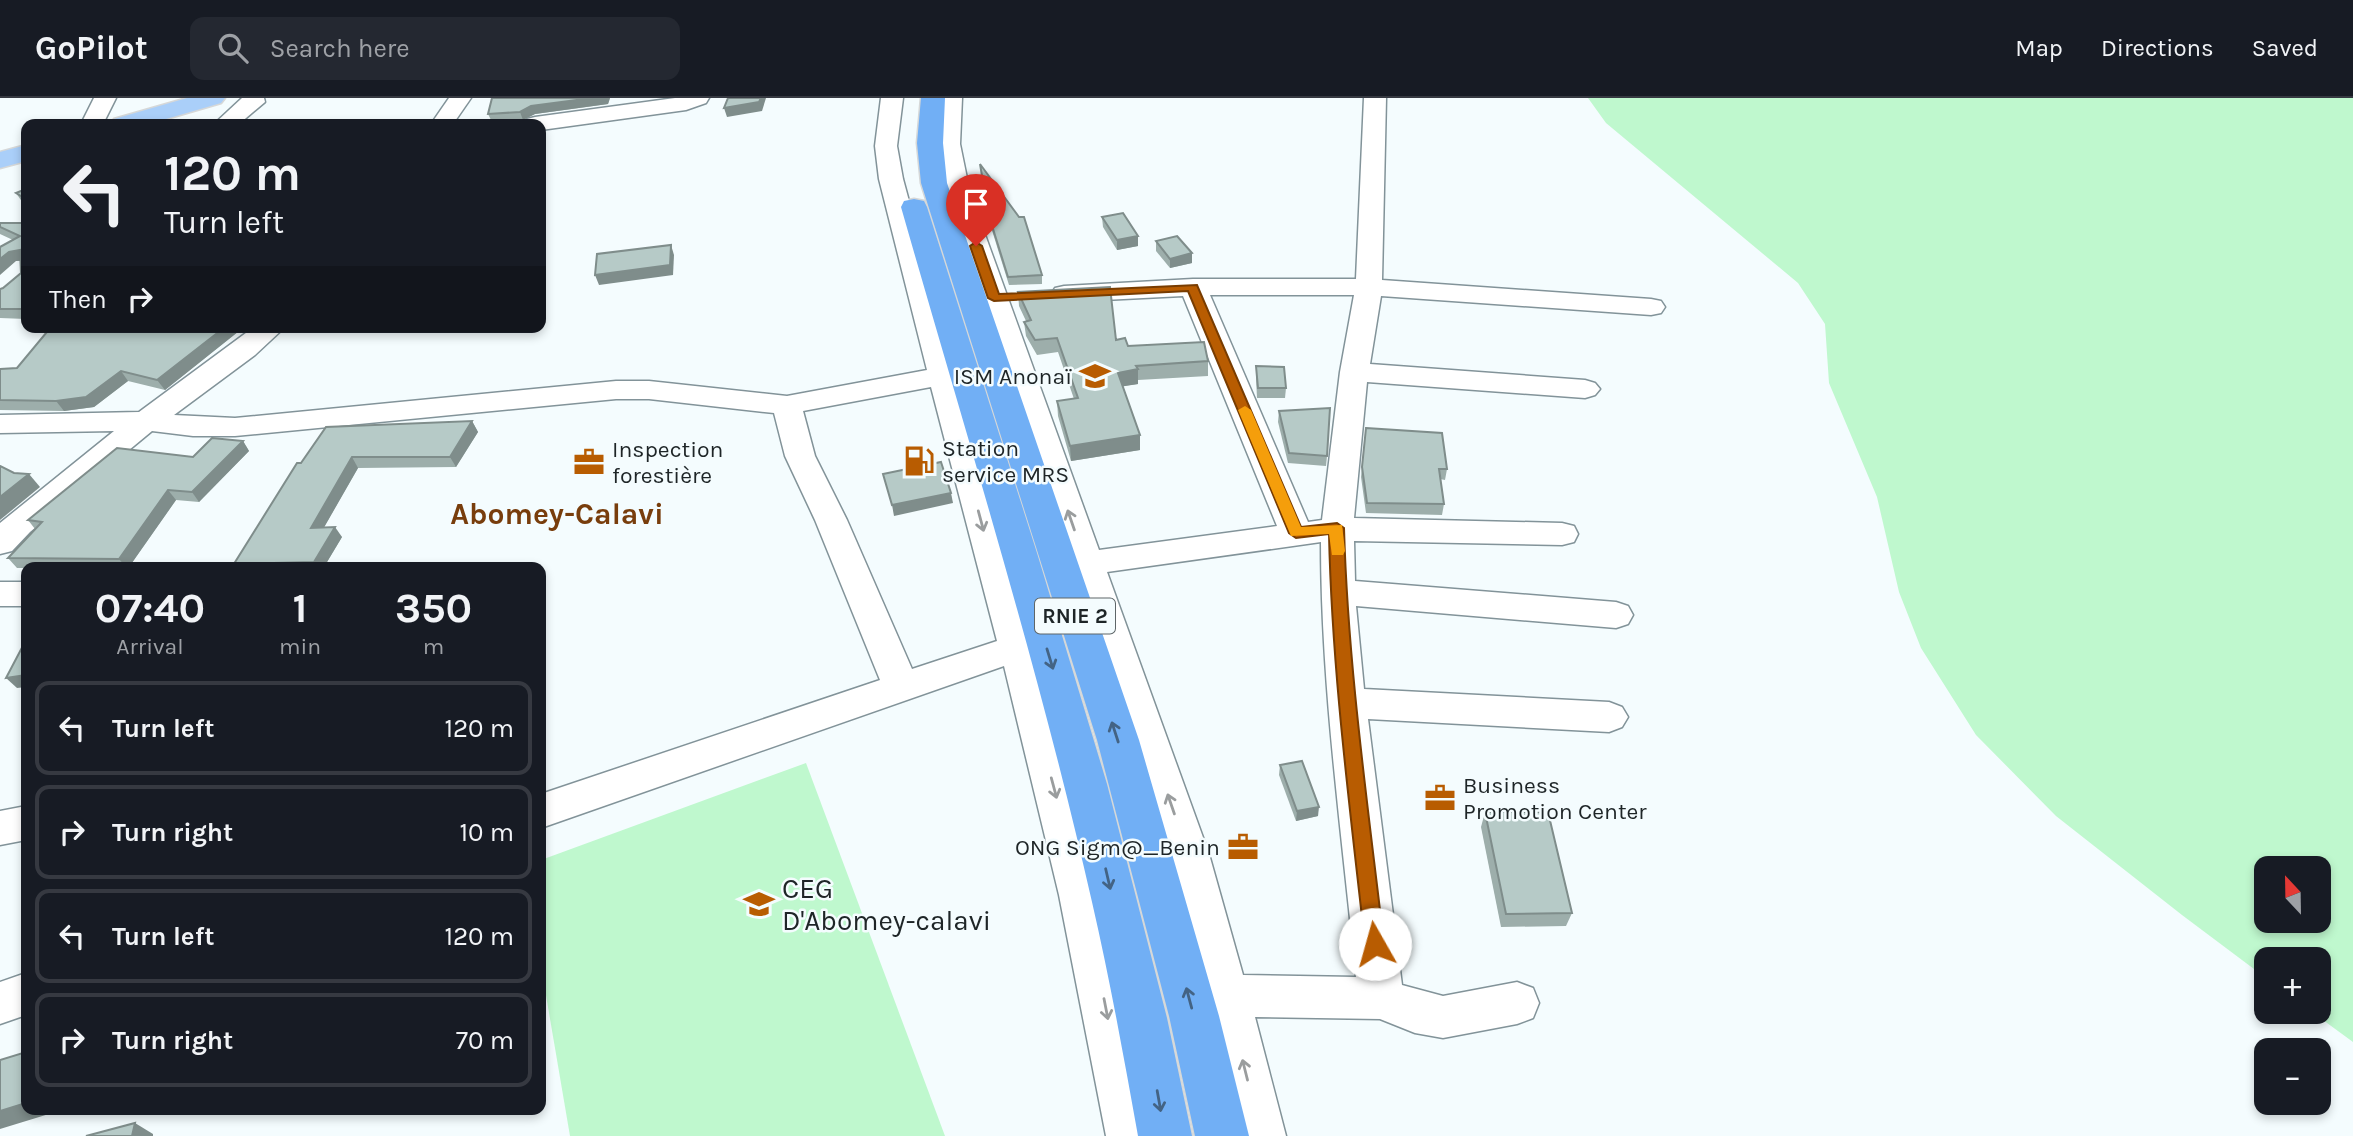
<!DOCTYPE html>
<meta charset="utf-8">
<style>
body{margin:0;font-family:Karla,sans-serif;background:#242831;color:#f1f3f6;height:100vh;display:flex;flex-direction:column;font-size:26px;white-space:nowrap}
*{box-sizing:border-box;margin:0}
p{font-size:23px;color:#9ea1a6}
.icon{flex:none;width:38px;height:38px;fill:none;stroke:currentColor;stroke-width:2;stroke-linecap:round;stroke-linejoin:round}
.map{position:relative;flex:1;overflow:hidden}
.drawer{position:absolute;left:21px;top:464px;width:525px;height:553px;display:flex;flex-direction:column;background:#171b24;border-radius:14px;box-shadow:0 4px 10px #0003}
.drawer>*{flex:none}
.banner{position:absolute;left:21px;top:21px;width:525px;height:214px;border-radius:14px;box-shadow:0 4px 10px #0003;background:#171b24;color:#f1f3f6;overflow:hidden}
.needle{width:46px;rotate:338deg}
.fabs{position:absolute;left:2254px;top:758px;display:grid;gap:14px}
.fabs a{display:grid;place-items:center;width:77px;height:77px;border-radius:14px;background:#171b24;box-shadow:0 4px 10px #0003;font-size:35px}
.pin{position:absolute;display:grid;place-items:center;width:60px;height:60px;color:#fff;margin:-72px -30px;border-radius:50% 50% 50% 0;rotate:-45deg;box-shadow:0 0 7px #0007}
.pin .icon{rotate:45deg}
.me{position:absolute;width:77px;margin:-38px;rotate:353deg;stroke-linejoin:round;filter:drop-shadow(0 0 5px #0008)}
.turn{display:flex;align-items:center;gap:24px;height:147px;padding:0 28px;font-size:32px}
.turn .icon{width:91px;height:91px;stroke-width:2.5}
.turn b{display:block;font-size:49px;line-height:60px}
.then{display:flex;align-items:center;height:66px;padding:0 28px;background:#0003;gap:14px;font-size:26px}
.eta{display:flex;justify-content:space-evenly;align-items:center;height:119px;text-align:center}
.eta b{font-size:42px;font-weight:700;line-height:49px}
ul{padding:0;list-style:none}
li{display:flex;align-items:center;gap:21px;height:94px;margin:0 14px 10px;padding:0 14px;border:4px solid #363941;border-radius:14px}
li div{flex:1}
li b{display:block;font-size:26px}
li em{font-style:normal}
header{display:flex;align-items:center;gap:42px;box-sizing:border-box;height:98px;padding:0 35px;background:#171b24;border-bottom:2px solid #363941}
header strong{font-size:33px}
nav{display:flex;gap:38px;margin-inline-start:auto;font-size:24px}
.search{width:490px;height:63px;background:#242831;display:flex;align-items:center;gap:18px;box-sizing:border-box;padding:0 24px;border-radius:14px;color:#9ea1a6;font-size:26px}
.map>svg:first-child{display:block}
.green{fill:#bff8ce;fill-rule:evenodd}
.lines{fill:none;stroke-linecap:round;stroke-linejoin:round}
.minor-casing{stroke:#829399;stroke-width:3}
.major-casing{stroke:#d6d8d8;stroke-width:3}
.highway-casing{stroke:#d6d8d8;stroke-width:3}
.minor{fill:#fff;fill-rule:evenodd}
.major{fill:#aacff9;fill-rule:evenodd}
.highway{fill:#71aff5;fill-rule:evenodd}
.wall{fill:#9daeab}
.shaded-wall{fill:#7f8d8b}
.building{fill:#b6cac7;stroke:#7f8d8b;stroke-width:2}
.oneway{stroke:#9a9d9e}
.oneway2{stroke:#436384}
.route{fill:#b85c01;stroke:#783c01;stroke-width:2}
.slow{fill:#f59e0b}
.labels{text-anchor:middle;stroke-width:5;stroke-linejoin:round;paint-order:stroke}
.shield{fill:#f4fcfe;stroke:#5e6668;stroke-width:2}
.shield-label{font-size:21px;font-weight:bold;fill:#1e2527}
.poi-label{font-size:23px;fill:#1e2527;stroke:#f4fcfe;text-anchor:start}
.near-poi-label{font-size:28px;fill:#1e2527;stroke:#f4fcfe;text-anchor:start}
.district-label{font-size:30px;font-weight:bold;fill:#783d0c;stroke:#f4fcfe}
</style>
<header>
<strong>GoPilot</strong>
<div class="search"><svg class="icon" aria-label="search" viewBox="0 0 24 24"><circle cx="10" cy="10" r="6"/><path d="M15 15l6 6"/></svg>Search here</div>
<nav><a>Map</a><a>Directions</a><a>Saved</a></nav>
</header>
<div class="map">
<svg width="2353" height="1038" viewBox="0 0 2353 1038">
<rect width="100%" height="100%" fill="#f4fcfe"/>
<g class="green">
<path d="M 1588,0 L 2353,0 L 2353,944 L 2312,914 L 2319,914 L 2319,861 L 2266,861 L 2266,880 L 2182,817 L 2056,718 L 1976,637 L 1921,550 L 1899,494 L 1877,399 L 1829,285 L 1825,226 L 1798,185 L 1606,25 ZM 2266,770 L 2319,770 L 2319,822 L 2266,822 Z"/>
<polygon points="806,665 945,1038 570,1038 541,868 541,762"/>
</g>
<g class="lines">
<g class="minor-casing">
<g id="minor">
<polygon points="94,0 116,0 103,26 81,26"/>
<polygon points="242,0 264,0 265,4 239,26 214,26"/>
<polygon points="449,0 471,0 453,26 431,26"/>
<polygon points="675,0 709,0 706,5 686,12 541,32 541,26 524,26 527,21 535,19"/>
<path d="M 881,0 L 903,0 L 897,48 L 903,81 C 989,400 1088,714 1154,1038 L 1106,1038 L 1059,797 L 1004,568 L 541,730 L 541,696 L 880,582 L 815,422 L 785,358 L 774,315 L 649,301 L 616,301 L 235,338 L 193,338 L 152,333 L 30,434 L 12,453 L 0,456 L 0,425 L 114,333 L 0,335 L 0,317 L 139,314 L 254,229 L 285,229 L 255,257 L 174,317 L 235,320 L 616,283 L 649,283 L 787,298 L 927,272 L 879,81 L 875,48 ZM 931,289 L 997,543 L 912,571 L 847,422 L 815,358 L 803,313 Z"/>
<path d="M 940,0 L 962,0 L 960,46 L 970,95 L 1099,452 L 1277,428 L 1183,198 L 1064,204 L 1055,202 L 1051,196 L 1055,190 L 1064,188 L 1193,181 L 1356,181 L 1364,0 L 1386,0 L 1382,182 L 1651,201 L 1661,203 L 1665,209 L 1661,215 L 1651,217 L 1381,198 L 1370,266 L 1585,282 L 1595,285 L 1600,291 L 1595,297 L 1585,300 L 1367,284 L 1354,420 L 1562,425 L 1574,428 L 1578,436 L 1574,444 L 1562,447 L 1354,443 L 1355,483 L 1616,504 L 1628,508 L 1633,517 L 1628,526 L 1616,530 L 1356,508 L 1364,591 L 1609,604 L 1622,609 L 1628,619 L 1622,629 L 1609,634 L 1368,621 L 1402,887 L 1443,898 L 1517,884 L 1533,890 L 1539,905 L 1533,920 L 1517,926 L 1443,940 L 1415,935 L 1380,921 L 1255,919 L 1286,1038 L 1238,1038 L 1167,756 L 946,95 L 938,46 ZM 1210,197 L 1354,197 L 1340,274 L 1322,422 L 1308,424 ZM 1321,444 C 1321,590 1342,735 1356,879 L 1243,877 L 1209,756 L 1107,474 Z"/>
<rect x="0" y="484" width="26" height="24"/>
<polygon points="26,708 26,742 0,747 0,713"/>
<polygon points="26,875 26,917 0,926 0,884"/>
</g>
</g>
<g class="major-casing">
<g id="major">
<polygon points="187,0 225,0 221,5 149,26 111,26 114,21"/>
<polygon points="26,47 26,63 0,70 0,54"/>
</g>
</g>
<g class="highway-casing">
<g id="highway">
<polygon points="921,0 945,0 943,45 947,85 1139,642 1219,918 1249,1038 1195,1038 1169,918 1097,642 921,85 917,45"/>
<path d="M 914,101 L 924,103 L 927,109 L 1037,455 L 1107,686 L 1167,920 L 1192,1038 L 1138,1038 C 1124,960 1110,882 1092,804 C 1039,570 967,340 901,109 L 904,103 Z"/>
</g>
</g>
<use href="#minor" class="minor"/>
<use href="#major" class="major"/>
<use href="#highway" class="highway"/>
</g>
<g class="wall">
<polygon points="492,0 610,0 608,6 535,16 523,22 492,24 488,16"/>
<polygon points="981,74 1042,177 1042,186 1009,187 990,126"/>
<polygon points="26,91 26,107 23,105 16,95"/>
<polygon points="1102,119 1138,148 1117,152 1103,129"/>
<polygon points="0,125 26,125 26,221 0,220 0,191 3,190 21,175 21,163 16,163 13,142 0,136"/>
<polygon points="1156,143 1192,165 1170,170 1156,153"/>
<polygon points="1018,194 1128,248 1208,263 1208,278 1138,282 1138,286 1123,288 1140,337 1140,352 1071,363 1058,318 1057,303 1074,301 1058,254 1037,257 1026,238 1024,224 1026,223 1019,208"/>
<polygon points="46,229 244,229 165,292 128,283 94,309 64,313 0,312 0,271 17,270 49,232"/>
<polygon points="1256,268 1286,290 1285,300 1257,300 1256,279"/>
<polygon points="1279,313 1327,358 1326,368 1288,365 1278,324"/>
<polygon points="472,323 478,334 456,369 358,370 324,429 342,439 324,469 232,469 301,365"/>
<polygon points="1366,330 1447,371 1445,382 1440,381 1444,406 1442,417 1366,415 1361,379"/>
<polygon points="243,343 249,353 199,404 176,402 129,469 26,469 26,470 17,470 8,460 35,431 28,422 193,359"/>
<polygon points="1280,667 1318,718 1296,723 1279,677"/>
<polygon points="1485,714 1572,815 1566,828 1501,829 1481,729"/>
</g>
<g class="shaded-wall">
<polygon points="592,0 610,0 608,6 535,16 523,22 520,14 531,8"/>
<polygon points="761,0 766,0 762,13 727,19 724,10"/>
<polygon points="1138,138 1138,148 1117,152 1117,142"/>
<polygon points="671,147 674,157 673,177 599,187 595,177"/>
<polygon points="20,152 26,162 16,163 0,177 0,161 9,154"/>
<polygon points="1192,155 1192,165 1170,170 1170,161"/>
<polygon points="225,229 244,229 165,292 157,282"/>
<polygon points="1138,271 1138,286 1119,289 1118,275"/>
<polygon points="121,273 128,283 94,309 64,313 56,303"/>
<polygon points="472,323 478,334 456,369 450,359"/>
<polygon points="1140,337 1140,352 1071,363 1070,348"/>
<polygon points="243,343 249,353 199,404 192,394"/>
<polygon points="352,359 358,370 318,440 311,430"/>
<polygon points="29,376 40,389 0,422 0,399"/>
<polygon points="168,392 176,402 129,469 126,469 119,461"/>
<polygon points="951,395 953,405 894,418 892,407"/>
<polygon points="335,429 342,439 324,469 317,469 314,464"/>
<polygon points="26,577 26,589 17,590 6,580"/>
<polygon points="1319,709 1318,718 1296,723 1297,713"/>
<polygon points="26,1005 26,1012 62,1012 0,1031 0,1013"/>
<polygon points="135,1025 153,1036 153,1038 132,1038"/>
</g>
<g class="building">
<polygon points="492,0 592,0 531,8 520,14 488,16"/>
<polygon points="728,0 761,0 759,4 724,10"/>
<polygon points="980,66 1019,119 1024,119 1042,177 1008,179 989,118"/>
<polygon points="26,91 26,101 16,95"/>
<polygon points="1123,115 1138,138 1117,142 1102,119"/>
<polygon points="0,125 26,125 26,211 0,211 0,191 3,190 21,175 20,152 9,154 0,161 0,149 20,138 0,129"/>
<polygon points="1177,138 1192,155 1170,161 1156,143"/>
<polygon points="671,147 670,167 595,177 597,156"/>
<polygon points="1110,189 1116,242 1125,240 1128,248 1204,244 1208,263 1136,268 1138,271 1118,275 1140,337 1070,348 1057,303 1078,300 1057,240 1035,242 1024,224 1031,222 1018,194"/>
<polygon points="51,229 225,229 157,282 121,273 86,299 56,303 0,302 0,271 17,270"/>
<polygon points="1256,268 1284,269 1286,290 1258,290"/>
<polygon points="1330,310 1327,358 1289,355 1279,313"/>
<polygon points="472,323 450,359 352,359 311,430 335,429 314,464 274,465 271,469 232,469 297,365 301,365 326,329"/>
<polygon points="1366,330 1442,335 1447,371 1439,371 1444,406 1367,405 1362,369"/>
<polygon points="212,340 243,343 192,394 168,392 119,461 8,460 42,424 28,422 117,350 193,359"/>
<polygon points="941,364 951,395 892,407 883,376"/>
<polygon points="0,368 14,375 29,376 0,399"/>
<polygon points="26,542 26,577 6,580"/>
<polygon points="1302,663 1319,709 1297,713 1280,667"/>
<polygon points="1485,714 1548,714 1572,815 1506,816"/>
<polygon points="26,954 26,1005 0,1013 0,962"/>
<polygon points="135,1025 132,1038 86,1038"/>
</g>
<defs><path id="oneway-shaft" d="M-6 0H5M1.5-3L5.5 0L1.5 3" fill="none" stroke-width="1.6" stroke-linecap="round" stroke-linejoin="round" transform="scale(1.75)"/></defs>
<g class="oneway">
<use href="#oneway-shaft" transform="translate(1071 422) rotate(-109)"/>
<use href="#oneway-shaft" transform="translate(981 423) rotate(75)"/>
<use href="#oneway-shaft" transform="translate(1054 690) rotate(75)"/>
<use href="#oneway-shaft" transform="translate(1171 706) rotate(-109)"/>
<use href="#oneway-shaft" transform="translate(1106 911) rotate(79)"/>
<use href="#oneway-shaft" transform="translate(1245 972) rotate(-104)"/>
</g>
<g class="oneway2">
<use href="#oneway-shaft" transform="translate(1050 561) rotate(73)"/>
<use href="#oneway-shaft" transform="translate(1115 634) rotate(-108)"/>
<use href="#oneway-shaft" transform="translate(1108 781) rotate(77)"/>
<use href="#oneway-shaft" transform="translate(1189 900) rotate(-105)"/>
<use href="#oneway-shaft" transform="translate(1159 1003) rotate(80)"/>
</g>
<path class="route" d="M 976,144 L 982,148 L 999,196 L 1197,187 L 1301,429 L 1337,425 L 1344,430 C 1348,570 1368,708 1384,846 L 1382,853 L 1375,855 L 1368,853 L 1365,846 C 1350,710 1332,574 1329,436 L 1296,440 L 1289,435 L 1188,193 L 994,203 L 988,200 L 970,148 Z"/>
<polygon class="slow" points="1245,308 1251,312 1301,429 1342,427 1345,453 1343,457 1332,457 1329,436 1291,438 1238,312"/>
<defs>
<g id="university-bare" transform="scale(2.415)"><path d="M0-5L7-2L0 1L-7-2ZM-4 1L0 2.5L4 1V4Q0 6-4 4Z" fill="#b85c01" stroke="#f4fcfe" stroke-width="2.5" paint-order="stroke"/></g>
<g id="fuel-bare" transform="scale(2.415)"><path d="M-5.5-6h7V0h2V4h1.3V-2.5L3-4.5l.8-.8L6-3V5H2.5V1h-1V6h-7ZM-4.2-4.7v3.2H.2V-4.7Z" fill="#b85c01" stroke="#f4fcfe" stroke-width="2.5" paint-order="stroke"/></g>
<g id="office-bare" transform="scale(2.415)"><path d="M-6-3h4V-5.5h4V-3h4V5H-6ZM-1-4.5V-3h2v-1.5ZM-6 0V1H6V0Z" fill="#b85c01" stroke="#f4fcfe" stroke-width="2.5" paint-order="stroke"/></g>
</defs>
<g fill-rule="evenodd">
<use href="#university-bare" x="1095" y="278"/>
<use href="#fuel-bare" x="919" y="363"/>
<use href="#office-bare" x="589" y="364"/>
<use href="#office-bare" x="1440" y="700"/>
<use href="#office-bare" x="1243" y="749"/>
<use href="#university-bare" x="759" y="806"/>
</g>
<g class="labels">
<rect class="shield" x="1035" y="500.5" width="80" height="35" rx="5"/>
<g class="shield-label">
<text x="1075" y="525">RNIE 2</text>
</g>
<g class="poi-label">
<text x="1072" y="286" text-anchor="end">ISM Anonaï</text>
<text x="942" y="358">Station<tspan x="942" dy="26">service MRS</tspan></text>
<text x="612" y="359">Inspection<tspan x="612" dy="26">forestière</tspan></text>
<text x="1463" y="695">Business<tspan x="1463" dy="26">Promotion Center</tspan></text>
<text x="1220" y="757" text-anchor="end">ONG Sigm@_Benin</text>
</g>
<g class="near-poi-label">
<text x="782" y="800">CEG<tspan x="782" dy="32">D'Abomey-calavi</tspan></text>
</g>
<g class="district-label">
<text x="557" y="426">Abomey-Calavi</text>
</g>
</g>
</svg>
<div class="fabs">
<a><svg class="needle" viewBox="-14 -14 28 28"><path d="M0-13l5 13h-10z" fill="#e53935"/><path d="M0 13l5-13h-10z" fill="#9ea1a6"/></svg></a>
<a>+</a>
<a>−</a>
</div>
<div class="pin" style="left:976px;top:148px;background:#d93025"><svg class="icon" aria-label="arrive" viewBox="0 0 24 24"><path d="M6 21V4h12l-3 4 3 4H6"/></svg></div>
<svg class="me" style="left:1375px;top:846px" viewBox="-20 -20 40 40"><circle r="19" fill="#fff"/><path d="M0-13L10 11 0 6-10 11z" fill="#b85c01"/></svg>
<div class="banner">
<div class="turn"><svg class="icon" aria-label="left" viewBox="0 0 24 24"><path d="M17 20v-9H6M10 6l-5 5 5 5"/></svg><div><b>120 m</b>Turn left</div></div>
<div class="then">Then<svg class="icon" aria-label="right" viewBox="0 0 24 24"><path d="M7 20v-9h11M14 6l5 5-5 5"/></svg></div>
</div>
<section class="drawer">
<div class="eta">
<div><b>07:40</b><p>Arrival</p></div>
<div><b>1</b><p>min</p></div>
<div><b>350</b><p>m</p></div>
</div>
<ul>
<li><svg class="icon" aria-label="left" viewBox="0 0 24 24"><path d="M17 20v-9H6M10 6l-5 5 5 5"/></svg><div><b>Turn left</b></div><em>120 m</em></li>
<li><svg class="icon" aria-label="right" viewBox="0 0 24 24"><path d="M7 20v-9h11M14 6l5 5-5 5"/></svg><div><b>Turn right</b></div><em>10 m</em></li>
<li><svg class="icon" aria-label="left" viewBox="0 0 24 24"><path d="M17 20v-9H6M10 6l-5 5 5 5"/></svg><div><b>Turn left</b></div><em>120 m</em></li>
<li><svg class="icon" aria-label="right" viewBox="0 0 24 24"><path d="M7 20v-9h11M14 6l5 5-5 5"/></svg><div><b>Turn right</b></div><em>70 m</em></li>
</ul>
</section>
</div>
